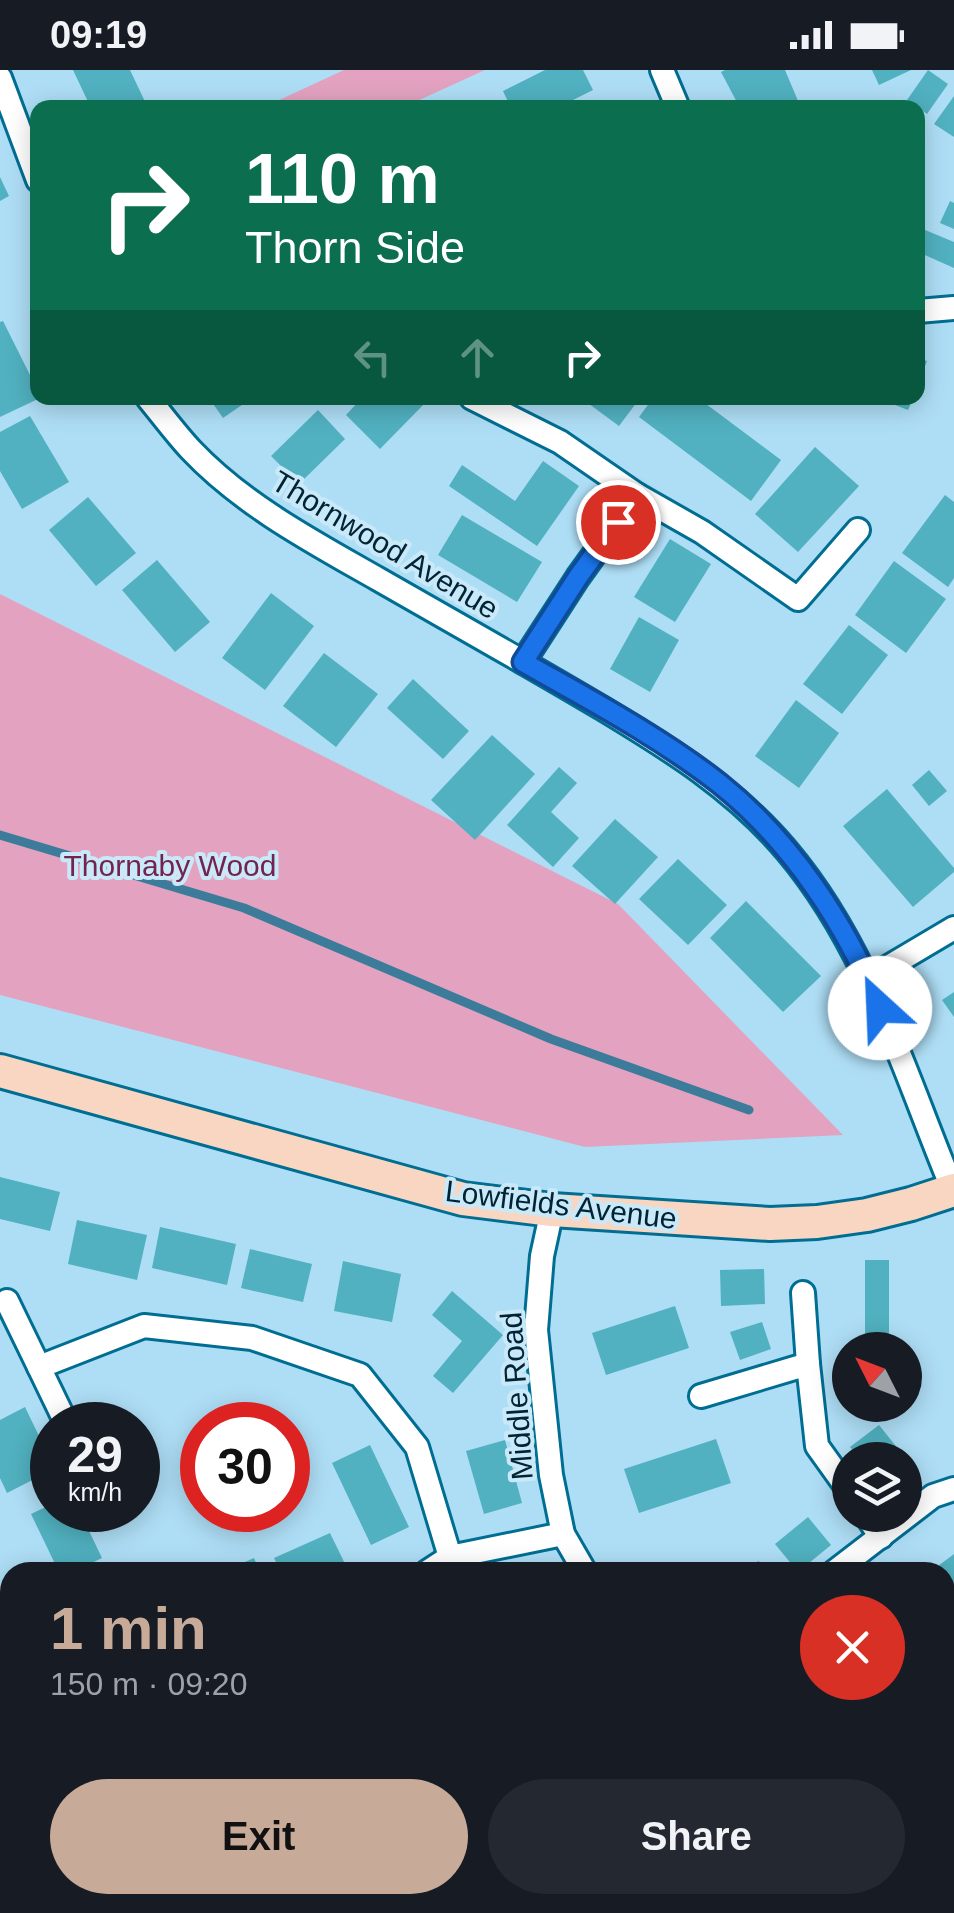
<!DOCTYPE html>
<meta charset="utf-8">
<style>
body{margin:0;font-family:Helvetica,sans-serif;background:#242831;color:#f1f3f6;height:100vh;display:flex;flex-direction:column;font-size:38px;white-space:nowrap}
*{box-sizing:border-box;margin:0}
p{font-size:32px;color:#9ea1a6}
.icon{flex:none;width:55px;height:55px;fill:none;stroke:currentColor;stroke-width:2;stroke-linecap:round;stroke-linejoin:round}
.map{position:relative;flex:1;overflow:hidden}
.panel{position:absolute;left:0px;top:1492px;width:955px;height:352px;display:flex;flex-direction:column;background:#171b24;border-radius:30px 30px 0 0;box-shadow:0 5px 25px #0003}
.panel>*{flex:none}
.guide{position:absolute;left:30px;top:30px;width:895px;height:305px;border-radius:20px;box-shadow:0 5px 25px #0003;background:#0b6e4f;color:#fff;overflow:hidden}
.needle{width:65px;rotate:312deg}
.tools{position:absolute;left:832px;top:1262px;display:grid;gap:20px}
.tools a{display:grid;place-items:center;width:90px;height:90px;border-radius:50%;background:#171b24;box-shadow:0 5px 25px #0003;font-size:50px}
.speed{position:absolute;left:30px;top:1332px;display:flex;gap:20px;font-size:50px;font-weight:700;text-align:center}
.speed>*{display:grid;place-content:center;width:130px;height:130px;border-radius:50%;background:#171b24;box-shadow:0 5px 25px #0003;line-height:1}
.speed small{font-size:25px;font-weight:400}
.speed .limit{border:15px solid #d22;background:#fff;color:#111}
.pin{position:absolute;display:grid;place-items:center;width:85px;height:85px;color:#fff;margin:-42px;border:5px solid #fff;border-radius:50%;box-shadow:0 2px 10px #0007}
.me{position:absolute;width:110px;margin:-55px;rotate:335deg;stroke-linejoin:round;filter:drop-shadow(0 0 8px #0008)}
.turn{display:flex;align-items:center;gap:35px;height:210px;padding:0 50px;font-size:45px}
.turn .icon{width:130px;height:130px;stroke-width:2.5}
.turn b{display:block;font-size:70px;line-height:85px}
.lanes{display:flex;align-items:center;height:95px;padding:0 50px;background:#0003;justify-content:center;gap:50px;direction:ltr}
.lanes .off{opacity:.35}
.round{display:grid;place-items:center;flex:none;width:105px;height:105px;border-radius:52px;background:#242831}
.summary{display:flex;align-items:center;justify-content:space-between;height:170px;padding:0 50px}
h1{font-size:60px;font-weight:800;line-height:75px;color:#c8aa98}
.action{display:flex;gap:20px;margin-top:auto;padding:20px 50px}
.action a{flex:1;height:115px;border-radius:60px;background:#c8aa98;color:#111;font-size:40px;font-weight:800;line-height:115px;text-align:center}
.action a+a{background:#242831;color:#f1f3f6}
.status{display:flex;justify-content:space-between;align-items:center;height:70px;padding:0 50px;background:#171b24;direction:ltr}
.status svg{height:28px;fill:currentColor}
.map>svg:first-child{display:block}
.green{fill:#e3a3c0}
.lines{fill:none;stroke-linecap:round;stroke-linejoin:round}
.stream{stroke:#3c7c9a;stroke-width:9}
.building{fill:#51b1c0}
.street-casing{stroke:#006e92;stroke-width:28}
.secondary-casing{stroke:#006e92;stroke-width:38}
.street{stroke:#fff;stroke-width:22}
.secondary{stroke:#f8d6c1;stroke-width:32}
.route-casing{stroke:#114b97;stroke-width:25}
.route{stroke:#1a73e8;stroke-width:18}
.labels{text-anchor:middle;stroke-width:8;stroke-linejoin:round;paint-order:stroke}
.street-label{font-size:30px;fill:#002434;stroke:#c9e9f9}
.park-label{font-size:30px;fill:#732350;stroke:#c9e9f9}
</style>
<div class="status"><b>09:19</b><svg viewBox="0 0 49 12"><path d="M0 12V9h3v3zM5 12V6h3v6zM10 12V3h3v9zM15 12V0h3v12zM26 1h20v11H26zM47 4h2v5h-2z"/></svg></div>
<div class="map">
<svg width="954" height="1843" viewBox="0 0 954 1843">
<rect width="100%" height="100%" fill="#aedef6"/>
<g class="green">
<polygon points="344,0 485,0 404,37 264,37"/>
<polygon points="0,524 618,834 843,1065 585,1077 0,925"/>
<polygon points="0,1634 10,1657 10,1835 89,1835 93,1843 0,1843"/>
</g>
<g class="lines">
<g class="stream">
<polyline points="0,765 244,838 551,969 749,1040"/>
<polyline points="0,1839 2,1843"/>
</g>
</g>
<g class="building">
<polygon points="73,0 130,0 148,38 91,38"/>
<polygon points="545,0 583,0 593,20 557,38 511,38 503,21"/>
<polygon points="725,0 785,0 801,38 740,38 721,2"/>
<polygon points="872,0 911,0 879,15"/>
<polygon points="928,0 948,14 927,44 907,30"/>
<polygon points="954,26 954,67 934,54"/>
<polygon points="0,107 9,126 0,131"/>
<polygon points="950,131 954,133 954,159 940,153"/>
<polygon points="918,157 954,172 954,198 918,182"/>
<polygon points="3,251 38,321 38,329 0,347 0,252"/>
<polygon points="918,288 927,291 918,314"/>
<polygon points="209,328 252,328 223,348"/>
<polygon points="362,328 424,328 427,331 380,379 346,345"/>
<polygon points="581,328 640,328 619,356"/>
<polygon points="653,328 698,328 781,390 751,431 639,347"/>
<polygon points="886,328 913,328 908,340 885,331"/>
<polygon points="318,340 345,369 299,414 271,386"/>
<polygon points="30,346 69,412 22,439 0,401 0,362"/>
<polygon points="815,377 859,416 798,482 755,444"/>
<polygon points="543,391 579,416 537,476 449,416 462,395 515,431"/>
<polygon points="945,425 954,432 954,508 948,517 902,483"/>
<polygon points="88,427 136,483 96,516 49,460"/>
<polygon points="462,445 542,492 517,532 438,485"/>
<polygon points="670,469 711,494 675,552 634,527"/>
<polygon points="157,490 210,552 175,582 122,520"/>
<polygon points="894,491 946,529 906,583 855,545"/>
<polygon points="271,523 314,556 265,620 222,588"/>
<polygon points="639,547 679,570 650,622 610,599"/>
<polygon points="849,555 888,585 842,644 803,614"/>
<polygon points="324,583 378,624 336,677 283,636"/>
<polygon points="413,609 469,661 443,689 387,638"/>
<polygon points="796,630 839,663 799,718 755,686"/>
<polygon points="492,665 535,704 475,770 431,730"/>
<polygon points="559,697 577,713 551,742 579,768 553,797 507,755"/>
<polygon points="929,700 947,721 929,736 912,715"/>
<polygon points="887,719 954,798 954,802 913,837 843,756"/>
<polygon points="615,749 658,787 615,834 572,796"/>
<polygon points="678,789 727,835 688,875 639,829"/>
<polygon points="746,831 821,906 783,942 710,868"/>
<polygon points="954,922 954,947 942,930"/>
<polygon points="0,1107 60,1122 50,1161 0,1149"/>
<polygon points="77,1150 147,1165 137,1210 68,1194"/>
<polygon points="160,1157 236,1174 227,1215 152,1198"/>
<polygon points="250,1179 312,1194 303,1232 241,1218"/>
<rect x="865" y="1190" width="24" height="90"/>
<polygon points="343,1191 401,1204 392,1252 334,1241"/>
<polygon points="764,1199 765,1234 721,1236 720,1200"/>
<polygon points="452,1221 503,1265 453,1323 433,1306 462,1271 432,1245"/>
<polygon points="675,1236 689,1278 606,1305 592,1263"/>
<polygon points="762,1252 771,1279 740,1290 730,1262"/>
<polygon points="856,1335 882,1335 860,1345"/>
<polygon points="25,1337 52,1393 52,1400 7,1423 0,1408 0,1350"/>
<polygon points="879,1355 919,1405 905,1416 905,1390 860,1390 850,1377"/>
<polygon points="716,1369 731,1413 639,1443 624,1399"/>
<polygon points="505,1370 522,1433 484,1444 466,1381"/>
<polygon points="370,1375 409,1457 371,1475 332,1393"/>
<polygon points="52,1434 52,1440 79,1440 102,1488 73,1502 59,1502 31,1444"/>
<polygon points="808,1447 831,1475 798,1502 775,1474"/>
<polygon points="330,1463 349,1502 281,1502 274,1488"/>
<polygon points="954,1484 954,1550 945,1558 945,1502 930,1502"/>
<polygon points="254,1488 260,1502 222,1502"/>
<polygon points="759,1491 764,1502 729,1502"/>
<polygon points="321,1835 351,1835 357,1843 312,1843"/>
<polygon points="381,1835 438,1835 434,1843 387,1843 379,1839"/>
<polygon points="658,1835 715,1835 711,1843 654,1843"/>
</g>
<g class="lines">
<g class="street-casing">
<g id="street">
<polyline points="662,0 678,38"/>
<polyline points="0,8 38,110"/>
<polyline points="918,241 954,238"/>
<path d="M 148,328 C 162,345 176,364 191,380 C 243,435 313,472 378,509 C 453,552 528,594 602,638 C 670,679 735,719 787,781 C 869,878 905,1005 953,1120"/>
<polyline points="472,328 560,372 637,425 578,507 523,592"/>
<polyline points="637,425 702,462 798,529 858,460"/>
<polyline points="868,909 954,858"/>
<polyline points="552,1140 542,1186 536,1260 551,1405 563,1464 585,1502"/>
<polyline points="803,1223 808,1294"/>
<polyline points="7,1231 39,1297"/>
<polyline points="701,1326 808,1294 817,1376 850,1422"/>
<polyline points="67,1355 39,1297 144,1256 252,1268 360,1305 417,1377 450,1487"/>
<polyline points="866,1445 881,1467"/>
<polyline points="427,1502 450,1487 563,1464"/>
<polyline points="834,1502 933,1426 954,1419"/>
<polyline points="925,1835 944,1843"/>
<polyline points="767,1843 774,1835"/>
</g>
</g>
<g class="secondary-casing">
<polyline id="secondary" points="0,1001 463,1129 552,1140 770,1154 817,1152 867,1145 911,1134 954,1120"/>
</g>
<use href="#street" class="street"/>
<use href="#secondary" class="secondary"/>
</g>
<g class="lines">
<g class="route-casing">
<path id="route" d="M 618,452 L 578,507 L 523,592 C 590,630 660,667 720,714 C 791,771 846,854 880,938"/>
</g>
<use href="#route" class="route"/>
</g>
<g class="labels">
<g class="street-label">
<text transform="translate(385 475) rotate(31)" y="10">Thornwood Avenue</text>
<text transform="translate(561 1135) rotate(7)" y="10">Lowfields Avenue</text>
<text transform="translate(517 1326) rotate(-94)" y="10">Middle Road</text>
</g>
<g class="park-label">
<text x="170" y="806">Thornaby Wood</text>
</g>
</g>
</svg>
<div class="tools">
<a><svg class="needle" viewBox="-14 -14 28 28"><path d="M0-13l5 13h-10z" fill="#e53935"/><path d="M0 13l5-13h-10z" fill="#9ea1a6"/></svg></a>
<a><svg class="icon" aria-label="layers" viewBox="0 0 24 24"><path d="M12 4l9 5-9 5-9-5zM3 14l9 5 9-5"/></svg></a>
</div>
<div class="speed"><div>29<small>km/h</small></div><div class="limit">30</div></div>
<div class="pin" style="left:618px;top:452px;background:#d93025"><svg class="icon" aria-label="arrive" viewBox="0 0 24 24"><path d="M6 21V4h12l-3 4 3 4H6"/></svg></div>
<svg class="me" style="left:880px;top:938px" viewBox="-20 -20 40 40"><circle r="19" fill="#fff"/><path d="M0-13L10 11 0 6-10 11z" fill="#1a73e8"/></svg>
<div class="guide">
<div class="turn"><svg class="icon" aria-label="right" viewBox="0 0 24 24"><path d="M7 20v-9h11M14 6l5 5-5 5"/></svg><div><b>110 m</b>Thorn Side</div></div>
<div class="lanes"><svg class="icon off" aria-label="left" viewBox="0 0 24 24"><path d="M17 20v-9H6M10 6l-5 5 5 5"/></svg><svg class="icon off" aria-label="ahead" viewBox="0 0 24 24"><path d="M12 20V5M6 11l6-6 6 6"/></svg><svg class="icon" aria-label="right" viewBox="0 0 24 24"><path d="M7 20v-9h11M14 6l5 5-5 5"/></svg></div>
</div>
<section class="panel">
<div class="summary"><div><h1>1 min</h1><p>150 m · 09:20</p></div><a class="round" style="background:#d93025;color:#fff"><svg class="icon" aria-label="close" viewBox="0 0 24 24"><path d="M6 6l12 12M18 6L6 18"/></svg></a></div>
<div class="action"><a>Exit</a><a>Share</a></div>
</section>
</div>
